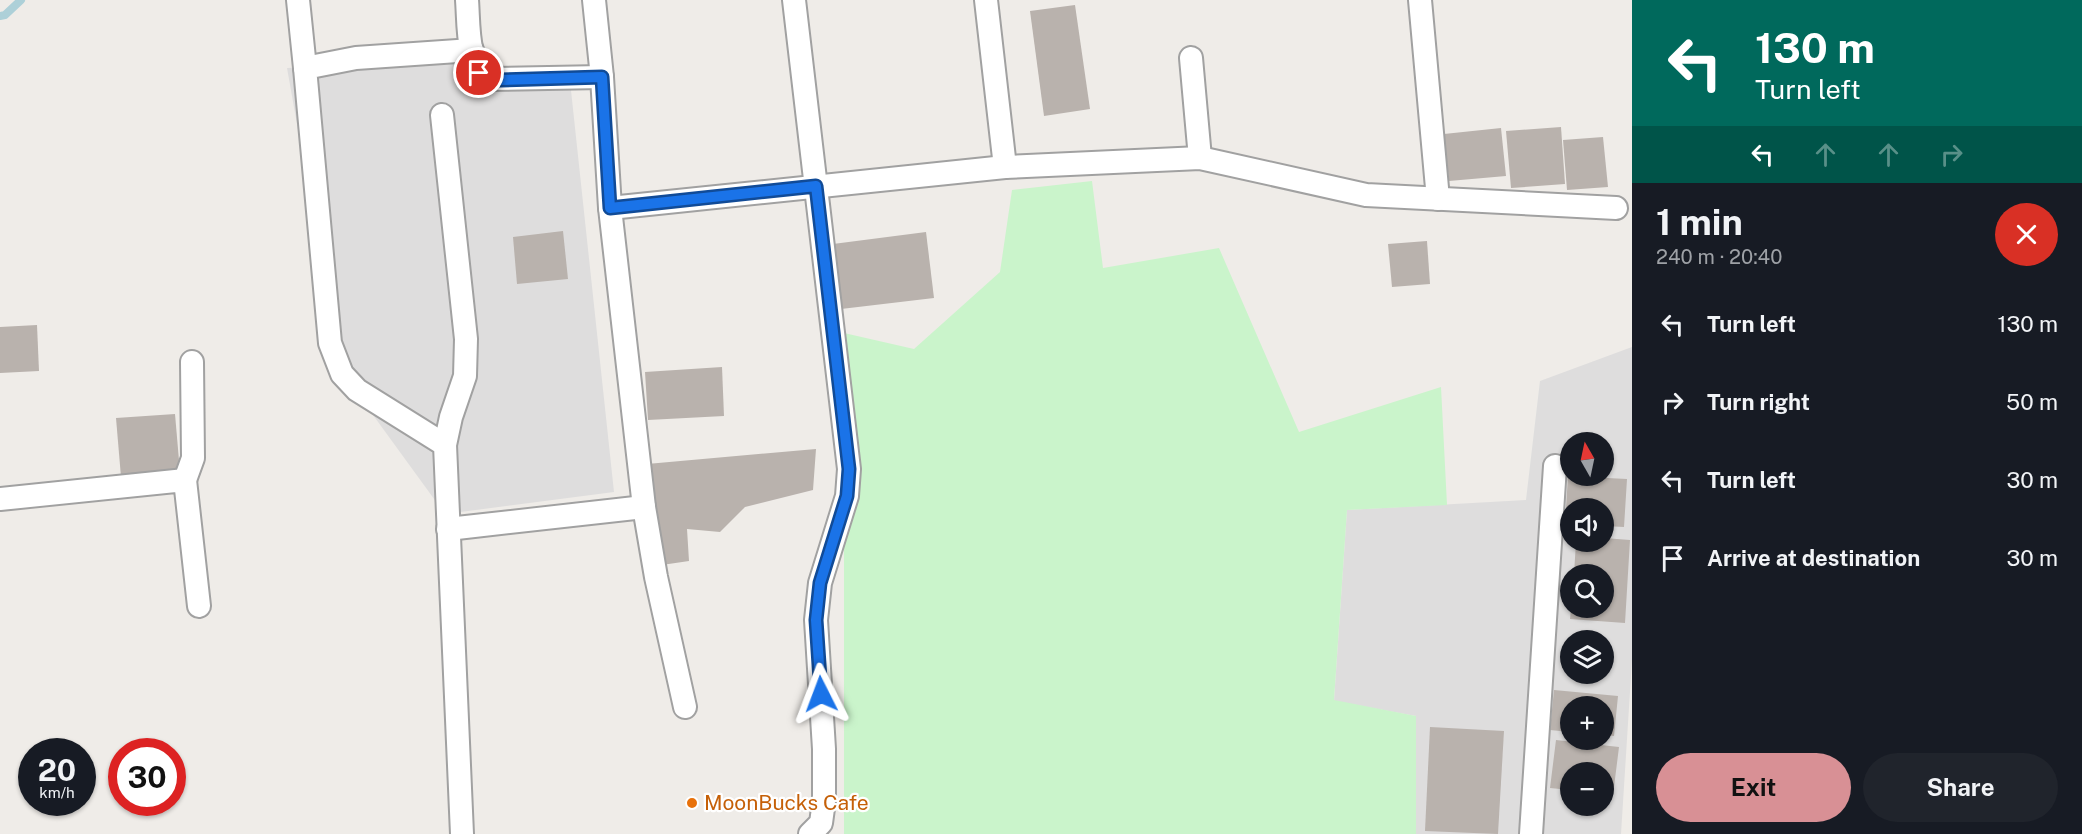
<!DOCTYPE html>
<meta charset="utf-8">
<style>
body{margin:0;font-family:"Public Sans",sans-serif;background:#20242c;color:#f1f3f6;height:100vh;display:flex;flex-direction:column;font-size:22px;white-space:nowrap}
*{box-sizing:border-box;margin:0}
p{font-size:20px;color:#9ea1a6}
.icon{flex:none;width:33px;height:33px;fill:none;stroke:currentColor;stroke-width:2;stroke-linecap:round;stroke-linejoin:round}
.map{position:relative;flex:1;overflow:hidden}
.side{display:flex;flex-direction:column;background:#171b24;width:450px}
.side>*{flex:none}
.hud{background:#00695c;color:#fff;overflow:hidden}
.needle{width:39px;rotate:351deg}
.controls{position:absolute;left:1560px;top:432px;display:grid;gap:12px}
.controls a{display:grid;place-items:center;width:54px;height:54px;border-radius:50%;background:#171b24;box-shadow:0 2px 4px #0004;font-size:30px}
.speed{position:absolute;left:18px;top:738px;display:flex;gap:12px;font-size:30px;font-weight:700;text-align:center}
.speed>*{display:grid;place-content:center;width:78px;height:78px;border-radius:50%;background:#171b24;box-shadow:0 2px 4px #0004;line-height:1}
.speed small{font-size:15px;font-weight:400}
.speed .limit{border:9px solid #d22;background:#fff;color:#111}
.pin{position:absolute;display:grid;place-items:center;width:51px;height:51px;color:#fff;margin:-26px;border:3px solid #fff;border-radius:50%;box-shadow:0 2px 6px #0007}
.me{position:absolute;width:66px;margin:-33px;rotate:357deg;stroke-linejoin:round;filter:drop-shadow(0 0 4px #0008)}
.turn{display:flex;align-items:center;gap:21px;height:126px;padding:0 24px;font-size:27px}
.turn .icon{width:78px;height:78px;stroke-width:2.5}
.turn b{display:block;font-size:42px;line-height:51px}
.lanes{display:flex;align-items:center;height:57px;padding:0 24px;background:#0003;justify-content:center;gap:30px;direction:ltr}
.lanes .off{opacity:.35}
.round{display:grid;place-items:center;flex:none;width:63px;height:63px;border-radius:32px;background:#20242c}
.overview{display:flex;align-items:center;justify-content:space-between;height:102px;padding:0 24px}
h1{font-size:36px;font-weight:700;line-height:45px}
.primary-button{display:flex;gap:12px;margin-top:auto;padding:12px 24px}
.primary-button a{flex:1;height:69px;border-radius:36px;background:#d89095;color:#111;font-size:24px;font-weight:700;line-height:69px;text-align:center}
.primary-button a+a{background:#20242c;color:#f1f3f6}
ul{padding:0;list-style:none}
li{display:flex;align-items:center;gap:18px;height:78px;padding:0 24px}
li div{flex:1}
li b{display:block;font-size:22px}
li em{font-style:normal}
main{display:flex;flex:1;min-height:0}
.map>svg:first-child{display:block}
.residential{fill:#dedddd;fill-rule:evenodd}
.park{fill:#caf4cb}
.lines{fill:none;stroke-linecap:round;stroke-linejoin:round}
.stream{stroke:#add0d8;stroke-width:8}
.building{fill:#b9b2ad}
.street-casing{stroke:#a1a1a1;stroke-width:26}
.street{stroke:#fff;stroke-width:22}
.route-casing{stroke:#114b97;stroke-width:15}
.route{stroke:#1a73e8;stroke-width:10}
.food-dot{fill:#e8710a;stroke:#fff;stroke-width:2}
.labels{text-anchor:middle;stroke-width:4.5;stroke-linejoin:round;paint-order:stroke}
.food-label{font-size:21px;fill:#c56008;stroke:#fff;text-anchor:start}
</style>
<main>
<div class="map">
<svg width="1632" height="834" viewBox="0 0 1632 834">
<rect width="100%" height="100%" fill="#efece8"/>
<g class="residential">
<polygon points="448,60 570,81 614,492 445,514 341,371 287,68"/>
<path d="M 1632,347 L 1632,660 L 1621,834 L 1416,834 L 1416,716 L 1334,701 L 1347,510 L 1526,500 L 1540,381 ZM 1570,442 L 1604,442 L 1604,476 L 1570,476 ZM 1570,508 L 1604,508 L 1604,542 L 1570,542 ZM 1570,574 L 1604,574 L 1604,608 L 1570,608 ZM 1570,640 L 1604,640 L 1604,674 L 1570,674 ZM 1570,706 L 1604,706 L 1604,740 L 1570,740 ZM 1570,772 L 1604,772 L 1604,806 L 1570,806 Z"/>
</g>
<polygon class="park" points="1092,181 1103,268 1219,248 1299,432 1441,387 1447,505 1347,510 1334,700 1416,716 1416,834 844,834 844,333 914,349 1000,272 1012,190"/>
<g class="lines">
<polyline class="stream" points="0,16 5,15 21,0"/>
</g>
<g class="building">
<polygon points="1075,5 1090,109 1044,116 1030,11"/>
<polygon points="1561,127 1565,184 1511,188 1506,131"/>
<polygon points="1501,128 1506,176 1449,181 1444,134"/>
<polygon points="1603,137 1608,187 1567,190 1563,140"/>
<polygon points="563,231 568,279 517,284 513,237"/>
<polygon points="926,232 934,298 841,309 833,244"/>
<polygon points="1427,241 1430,284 1392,287 1388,244"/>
<polygon points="37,325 39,371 0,373 0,327"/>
<polygon points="722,367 724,416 648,420 645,372"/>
<polygon points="175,414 180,472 121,477 116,418"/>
<polygon points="816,449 813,490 745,507 720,532 687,529 689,561 655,566 647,464"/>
<polygon points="1568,476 1627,479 1624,527 1604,526 1604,508 1570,508 1570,524 1565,524"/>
<polygon points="1604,538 1630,540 1625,623 1570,619 1571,608 1604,608 1604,574 1574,574 1576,542 1604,542"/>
<polygon points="1554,690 1618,696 1614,736 1604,735 1604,706 1570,706 1570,732 1550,730"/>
<polygon points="1430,727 1504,731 1498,834 1425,831"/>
<polygon points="1556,740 1619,747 1613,795 1604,794 1604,772 1570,772 1570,790 1550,788"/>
</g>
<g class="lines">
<g class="street-casing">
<g id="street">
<polyline points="298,0 305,68"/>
<path d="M 467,0 C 469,25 466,64 489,79 L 602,77"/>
<polyline points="594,0 602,77 610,208 644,507 656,577 685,707"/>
<polyline points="794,0 849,469 847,496 820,583 816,620 824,749 824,801 821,823 810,834"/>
<polyline points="986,0 1005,167"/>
<polyline points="1420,0 1438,199"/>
<polyline points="1191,58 1200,158"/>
<polyline points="442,115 466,339 465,376 451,417 445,445"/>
<polyline points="610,208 1005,167 1200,158 1366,195 1616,208"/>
<polyline points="185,480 193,458 192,362"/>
<polyline points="0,499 185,480 199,606"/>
<polyline points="448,529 644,507"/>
<polyline points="462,834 445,445 357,390 342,374 330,343 305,68 356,58 472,50"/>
<polyline points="1531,834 1555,466"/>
</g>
</g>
<use href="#street" class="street"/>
</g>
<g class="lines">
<g class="route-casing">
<polyline id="route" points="479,73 489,79 500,80 602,77 610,208 816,186 849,469 847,496 820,583 816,620 821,694"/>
</g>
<use href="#route" class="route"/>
</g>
<circle class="food-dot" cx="692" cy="803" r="6"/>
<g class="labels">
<g class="food-label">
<text x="704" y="810">MoonBucks Cafe</text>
</g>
</g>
</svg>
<div class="controls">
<a><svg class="needle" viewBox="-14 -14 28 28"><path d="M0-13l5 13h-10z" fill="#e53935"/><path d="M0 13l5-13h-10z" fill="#9ea1a6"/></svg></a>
<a><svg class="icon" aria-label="sound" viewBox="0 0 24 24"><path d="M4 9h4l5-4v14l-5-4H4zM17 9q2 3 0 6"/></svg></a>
<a><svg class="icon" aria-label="search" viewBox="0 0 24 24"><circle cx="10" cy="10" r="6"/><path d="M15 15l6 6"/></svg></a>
<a><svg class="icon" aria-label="layers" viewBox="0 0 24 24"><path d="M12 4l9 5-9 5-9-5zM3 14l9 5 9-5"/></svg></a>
<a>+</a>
<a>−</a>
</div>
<div class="speed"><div>20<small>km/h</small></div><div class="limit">30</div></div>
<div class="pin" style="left:479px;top:73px;background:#d93025"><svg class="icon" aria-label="arrive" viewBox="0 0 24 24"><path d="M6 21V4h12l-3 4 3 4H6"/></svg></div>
<svg class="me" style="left:821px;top:694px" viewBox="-20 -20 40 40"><path d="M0-17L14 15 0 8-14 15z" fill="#1a73e8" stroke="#fff" stroke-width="4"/></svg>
</div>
<section class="side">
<div class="hud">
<div class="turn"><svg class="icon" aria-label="left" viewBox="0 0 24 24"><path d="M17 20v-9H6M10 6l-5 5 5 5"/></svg><div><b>130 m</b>Turn left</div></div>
<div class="lanes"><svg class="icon" aria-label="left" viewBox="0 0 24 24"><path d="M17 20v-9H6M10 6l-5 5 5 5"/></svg><svg class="icon off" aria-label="ahead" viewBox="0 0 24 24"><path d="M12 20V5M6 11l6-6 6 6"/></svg><svg class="icon off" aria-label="ahead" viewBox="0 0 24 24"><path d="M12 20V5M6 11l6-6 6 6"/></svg><svg class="icon off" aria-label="right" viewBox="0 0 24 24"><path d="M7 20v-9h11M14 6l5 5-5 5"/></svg></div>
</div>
<div class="overview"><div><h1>1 min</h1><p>240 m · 20:40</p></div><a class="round" style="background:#d93025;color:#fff"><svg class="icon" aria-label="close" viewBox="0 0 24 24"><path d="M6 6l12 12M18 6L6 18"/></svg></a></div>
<ul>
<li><svg class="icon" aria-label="left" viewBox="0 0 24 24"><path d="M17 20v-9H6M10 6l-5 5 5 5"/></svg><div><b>Turn left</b></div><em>130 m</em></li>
<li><svg class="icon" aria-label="right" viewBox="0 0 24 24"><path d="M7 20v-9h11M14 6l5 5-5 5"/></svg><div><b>Turn right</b></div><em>50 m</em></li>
<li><svg class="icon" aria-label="left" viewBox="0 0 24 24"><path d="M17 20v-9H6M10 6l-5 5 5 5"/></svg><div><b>Turn left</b></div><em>30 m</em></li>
<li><svg class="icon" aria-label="arrive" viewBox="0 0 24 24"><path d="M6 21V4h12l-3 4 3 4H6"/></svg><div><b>Arrive at destination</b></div><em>30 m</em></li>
</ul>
<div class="primary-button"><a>Exit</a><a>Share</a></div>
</section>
</main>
